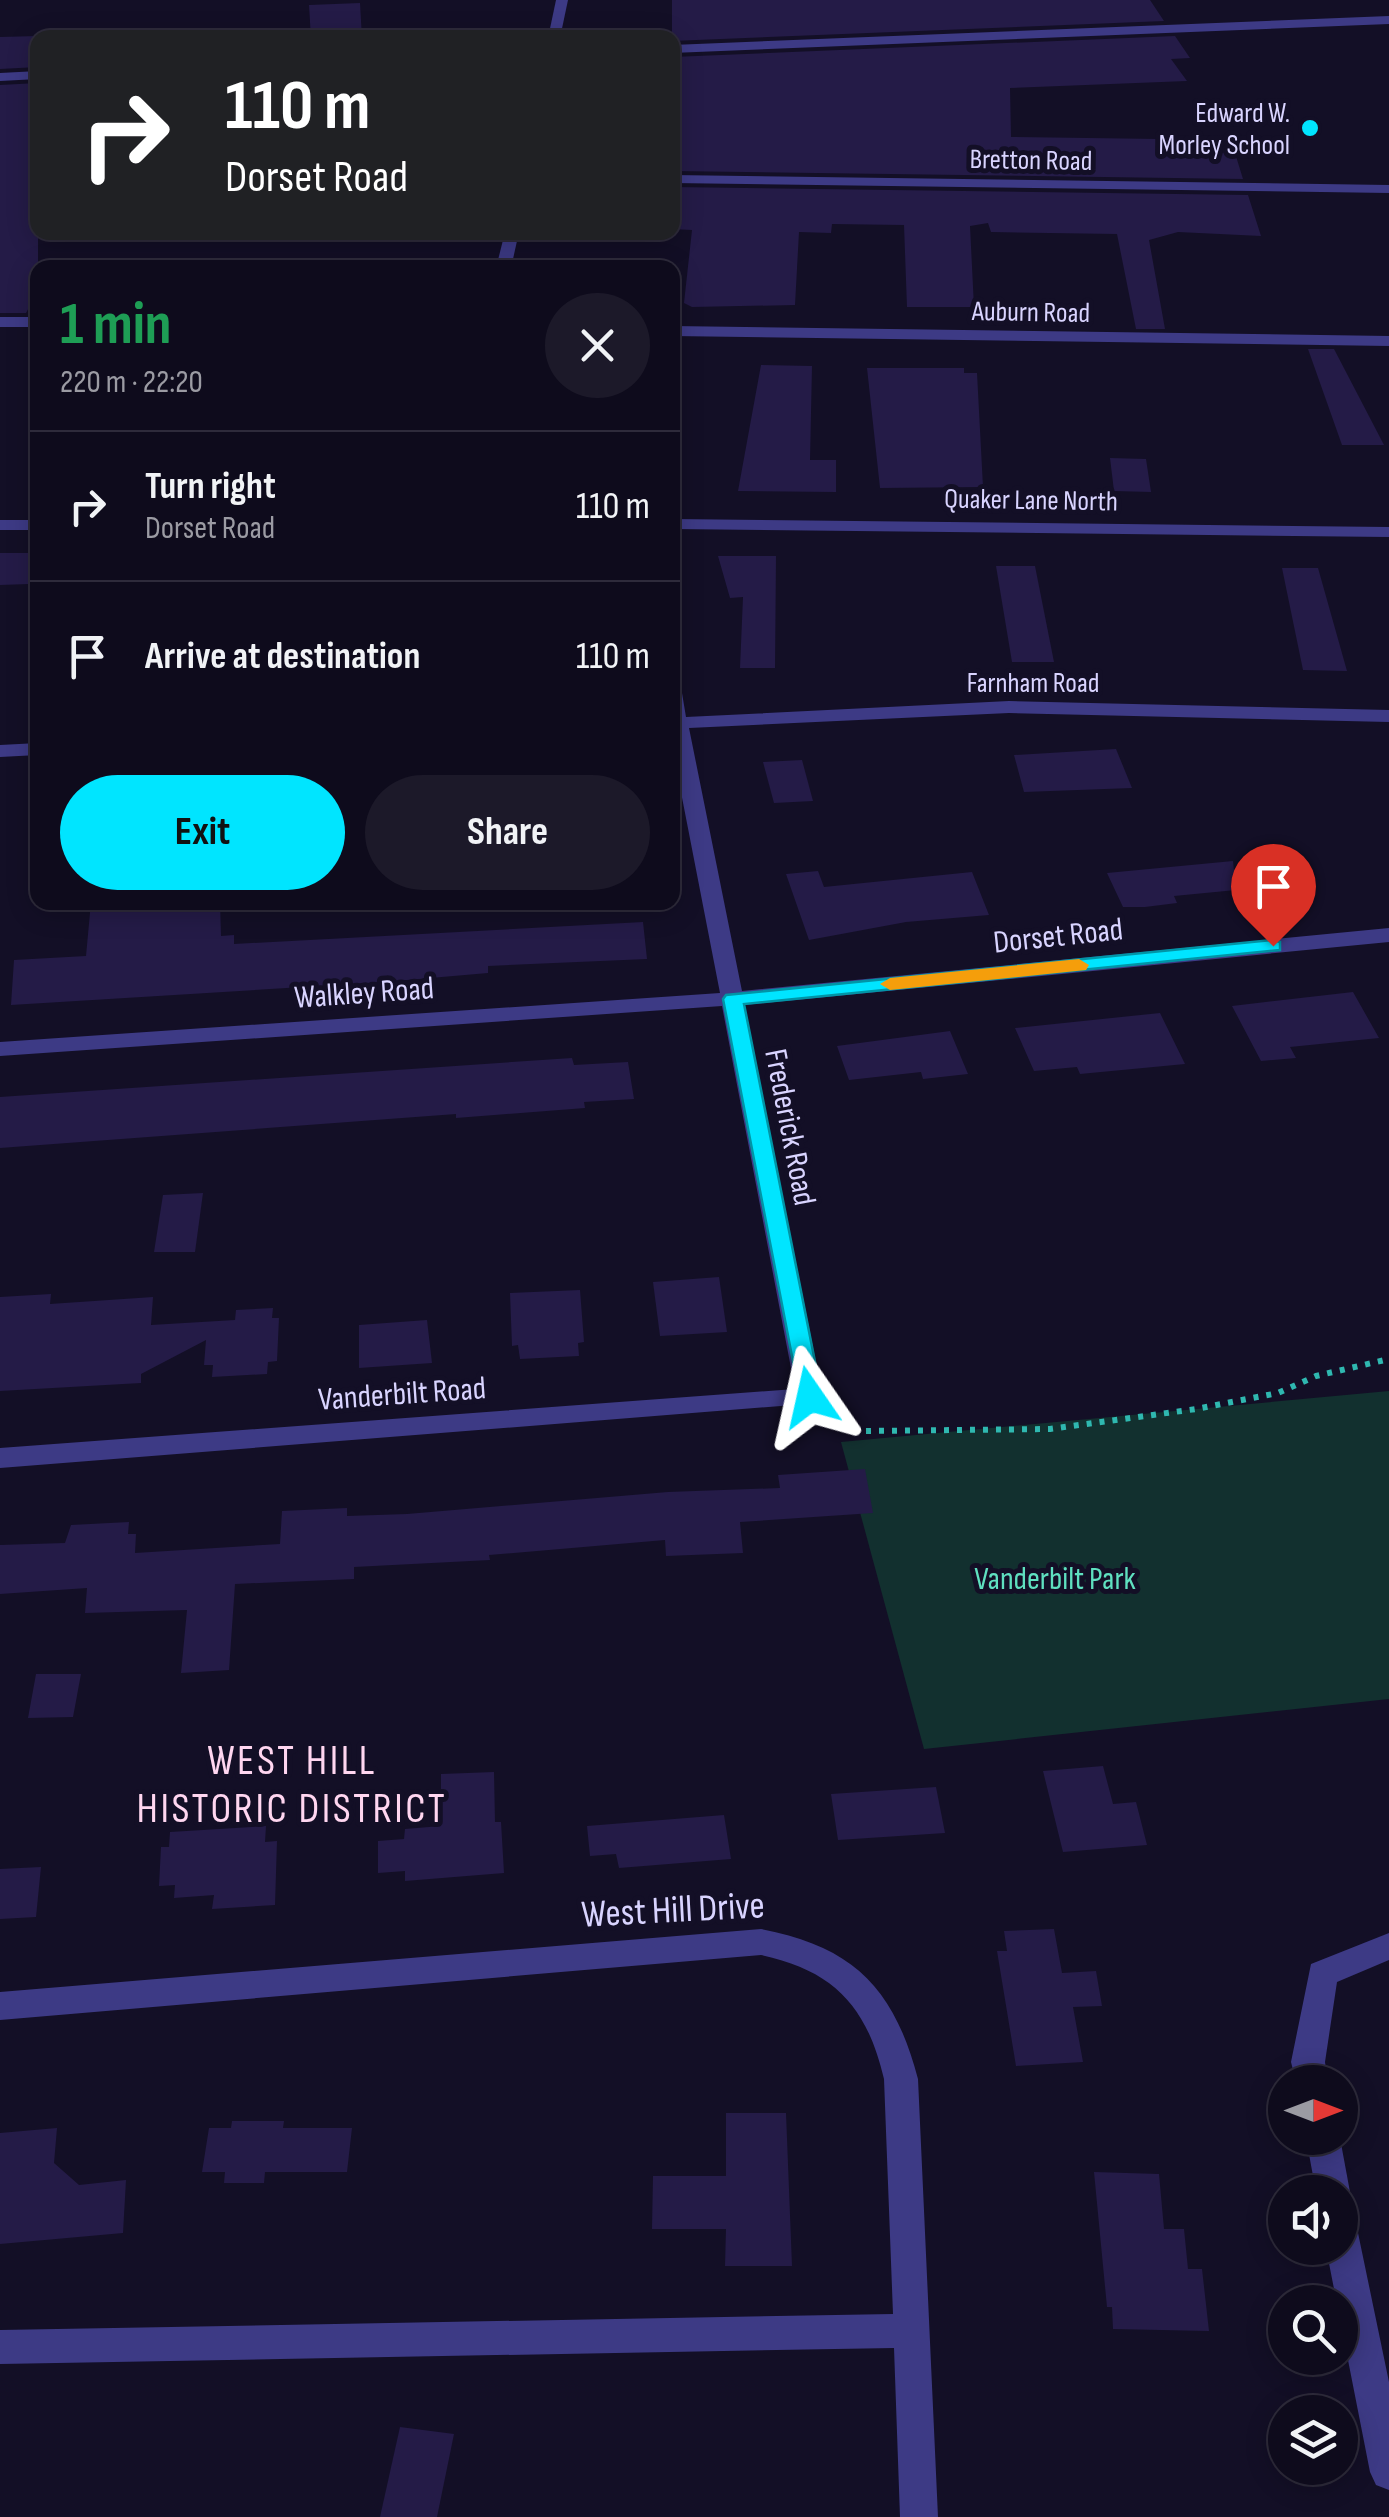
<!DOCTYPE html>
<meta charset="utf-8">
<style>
body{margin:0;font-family:"Sofia Sans Condensed",sans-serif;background:#1c1929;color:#f1f3f6;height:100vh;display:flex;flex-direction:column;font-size:38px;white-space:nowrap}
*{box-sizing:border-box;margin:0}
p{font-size:32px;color:#9b9ba3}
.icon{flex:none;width:55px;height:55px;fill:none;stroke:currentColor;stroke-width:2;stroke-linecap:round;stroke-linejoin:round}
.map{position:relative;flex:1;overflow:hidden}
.side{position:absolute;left:30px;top:260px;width:650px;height:650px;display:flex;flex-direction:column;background:#0e0b1c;border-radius:20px;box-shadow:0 5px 25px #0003,0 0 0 2px #2e2b3b}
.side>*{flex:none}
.banner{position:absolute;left:30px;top:30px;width:650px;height:210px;border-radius:20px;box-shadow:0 5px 25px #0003,0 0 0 2px #2e2b3b;background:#202124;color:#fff;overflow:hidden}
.needle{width:65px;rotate:90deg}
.controls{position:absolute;left:1268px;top:2065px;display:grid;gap:20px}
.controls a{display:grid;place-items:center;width:90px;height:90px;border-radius:50%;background:#0e0b1c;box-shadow:0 5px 25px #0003,0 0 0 2px #2e2b3b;font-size:50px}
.pin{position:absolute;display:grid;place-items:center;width:85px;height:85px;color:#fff;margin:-102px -42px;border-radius:50% 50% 50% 0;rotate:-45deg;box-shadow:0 0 10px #0007}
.pin .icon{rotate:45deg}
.me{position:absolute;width:110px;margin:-55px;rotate:349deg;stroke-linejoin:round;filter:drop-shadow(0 0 8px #0008)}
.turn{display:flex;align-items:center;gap:35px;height:210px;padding:0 30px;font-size:45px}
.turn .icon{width:130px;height:130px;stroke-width:2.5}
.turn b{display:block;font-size:70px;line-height:85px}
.round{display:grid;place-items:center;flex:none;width:105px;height:105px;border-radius:52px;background:#1c1929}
.headline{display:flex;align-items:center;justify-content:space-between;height:170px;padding:0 30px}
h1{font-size:60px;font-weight:700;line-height:75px;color:#1e9e55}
.primary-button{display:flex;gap:20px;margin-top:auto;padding:20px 30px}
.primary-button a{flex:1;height:115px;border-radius:60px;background:#00e5ff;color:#111;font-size:40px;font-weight:700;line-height:115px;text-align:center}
.primary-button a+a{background:#1c1929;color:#f1f3f6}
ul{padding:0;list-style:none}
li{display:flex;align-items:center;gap:30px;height:150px;padding:0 30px;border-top:2px solid #2e2b3b}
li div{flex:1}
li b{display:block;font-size:38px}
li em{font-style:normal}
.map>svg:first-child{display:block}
.green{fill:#12302f}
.building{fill:#241b47}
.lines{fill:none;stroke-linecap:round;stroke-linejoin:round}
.path{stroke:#2fb8b0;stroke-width:6;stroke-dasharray:5 8;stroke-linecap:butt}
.minor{fill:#3d3a85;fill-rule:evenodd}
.route{fill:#00e5ff;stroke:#0095a6;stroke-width:2.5}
.slow{fill:#f59e0b}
.poi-dot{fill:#00e5ff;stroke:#130f26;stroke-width:4}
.labels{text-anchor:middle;stroke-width:10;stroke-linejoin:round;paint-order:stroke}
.far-poi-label{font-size:28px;fill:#d9d4ff;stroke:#130f26;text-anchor:end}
.far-street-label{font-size:28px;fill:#d9d4ff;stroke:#130f26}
.street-label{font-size:32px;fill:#d9d4ff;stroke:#130f26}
.park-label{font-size:32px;fill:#5fe0c0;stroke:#130f26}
.near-street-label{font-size:38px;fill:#d9d4ff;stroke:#130f26}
.near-neighbourhood-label{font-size:42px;letter-spacing:2.5px;fill:#ffd6f0;stroke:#130f26}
</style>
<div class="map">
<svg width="1389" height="2517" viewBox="0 0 1389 2517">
<rect width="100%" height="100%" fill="#130f26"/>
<polygon class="green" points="1389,1391 1389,1699 924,1749 841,1442"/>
<g class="building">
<polygon points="672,0 1150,0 1164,21 672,41"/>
<polygon points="360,3 362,38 311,38 309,5"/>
<polygon points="38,36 38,67 0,69 0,37"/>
<polygon points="1175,36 1190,58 1171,59 1187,81 1010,88 1011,137 1231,140 1243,179 672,171 672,57"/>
<polygon points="38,83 38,291 26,313 0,313 0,85"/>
<polygon points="672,187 1248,195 1261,236 1178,232 1149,240 1165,329 1136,329 1117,234 991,232 988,223 970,226 974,307 907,307 904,225 832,224 831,233 799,232 795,305 692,307 684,303 692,230 672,229"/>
<polygon points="1308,349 1334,349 1384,445 1342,445"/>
<polygon points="761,365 812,366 810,460 836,460 836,492 738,491"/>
<polygon points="867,368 964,368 964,373 977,373 983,487 880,488"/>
<polygon points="1110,458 1146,459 1151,492 1114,491"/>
<polygon points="0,553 32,553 29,584 0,585"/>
<polygon points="718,556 776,556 775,668 740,668 743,597 730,598"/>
<polygon points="996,566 1035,566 1054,662 1012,662"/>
<polygon points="1282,568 1318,568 1347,671 1303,670"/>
<polygon points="1116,749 1132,788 1024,792 1014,755"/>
<polygon points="802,760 813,801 774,803 763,762"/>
<polygon points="1233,861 1236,890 1174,896 1177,903 1145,907 1123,907 1107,873"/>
<polygon points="818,871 824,887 972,872 989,915 906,922 809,940 786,874"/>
<polygon points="91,902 220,902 221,936 234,935 234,944 643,922 647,959 488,966 488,973 384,982 11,1005 14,960 86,956"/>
<polygon points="1353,992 1379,1038 1290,1047 1296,1058 1261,1061 1232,1006"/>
<polygon points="1160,1013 1185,1064 1080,1074 1077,1067 1034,1071 1015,1028"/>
<polygon points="950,1031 968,1074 923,1079 921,1072 849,1080 837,1046"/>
<polygon points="572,1058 574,1065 628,1062 634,1099 584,1102 585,1108 456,1118 456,1114 0,1148 0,1097"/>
<polygon points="203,1193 195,1252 154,1252 163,1195"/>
<polygon points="719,1277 727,1332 660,1336 653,1282"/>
<polygon points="580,1290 584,1342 578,1343 579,1356 520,1359 518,1345 512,1346 510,1293"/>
<polygon points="51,1294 50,1304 153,1297 151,1325 235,1320 236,1310 273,1308 272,1318 279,1318 277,1361 268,1362 267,1374 212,1377 213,1365 204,1365 206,1340 141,1374 141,1383 0,1391 0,1297"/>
<polygon points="427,1320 432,1363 359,1368 359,1325"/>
<polygon points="865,1469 873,1513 740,1522 743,1553 666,1556 665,1540 489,1555 490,1560 354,1567 354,1579 235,1584 229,1670 181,1673 187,1610 85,1613 87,1588 0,1594 0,1545 65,1543 71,1525 129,1522 128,1534 136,1534 135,1553 280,1544 282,1511 347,1508 347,1516 407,1514 668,1492 780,1488 778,1475"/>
<polygon points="36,1674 81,1674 73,1717 28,1718"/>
<polygon points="1103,1766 1113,1804 1136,1802 1147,1845 1063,1852 1043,1771"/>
<polygon points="494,1772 495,1822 501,1822 504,1873 405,1881 405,1871 378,1873 378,1841 404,1839 405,1829 441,1826 441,1774"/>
<polygon points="936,1787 945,1833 838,1840 831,1794"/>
<polygon points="724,1815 731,1859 619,1868 616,1854 590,1856 587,1826"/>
<polygon points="266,1826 265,1842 277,1841 275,1905 212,1909 214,1895 174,1898 175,1885 159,1886 161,1847 169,1847 170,1832"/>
<polygon points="41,1867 36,1917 0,1919 0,1869"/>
<polygon points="1054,1929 1062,1973 1096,1971 1102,2006 1073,2007 1083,2062 1016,2066 997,1951 1007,1951 1004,1931"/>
<polygon points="726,2113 786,2113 792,2266 725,2266 726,2229 652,2229 653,2176 726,2176"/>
<polygon points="232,2121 284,2121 283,2128 352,2128 347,2172 265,2172 264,2183 224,2183 225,2172 202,2172 209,2128 231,2128"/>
<polygon points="57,2128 54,2163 79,2185 126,2180 123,2233 0,2244 0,2133"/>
<polygon points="1094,2172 1159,2174 1164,2229 1184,2229 1188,2269 1202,2269 1209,2331 1113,2329 1112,2307 1107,2307"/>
<polygon points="400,2427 454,2434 437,2517 380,2517"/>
</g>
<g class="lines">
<polyline class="path" points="866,1431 1050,1429 1196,1409 1278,1393 1316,1376 1389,1359"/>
<g class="minor">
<polygon points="556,0 568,0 560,38 548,38"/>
<polygon points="1389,16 1389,24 672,53 672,45"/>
<polygon points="38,71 38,79 0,81 0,73"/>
<polygon points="672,175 1389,185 1389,193 672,183"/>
<polygon points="505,232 519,232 511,268 496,268"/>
<rect x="0" y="317" width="38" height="10"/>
<polygon points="672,326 1389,336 1389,346 672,336"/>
<polygon points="672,519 1389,527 1389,537 672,529"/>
<rect x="0" y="520" width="38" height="10"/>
<polygon points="672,687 682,693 686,717 1009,701 1389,710 1389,722 1009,713 689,728 742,991 1389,928 1389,942 744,1005 823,1397 819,1403 0,1468 0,1448 795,1389 722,1006 0,1056 0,1042 720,993 672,746"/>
<polygon points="38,743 38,755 0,757 0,745"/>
<path d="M 761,1929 C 854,1947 894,1988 918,2079 L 938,2517 L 900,2517 L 894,2348 L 0,2364 L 0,2330 L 893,2314 L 884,2079 C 867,2007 835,1971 761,1955 L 0,2020 L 0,1992 Z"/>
<polygon points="1389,1933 1389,1960 1337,1982 1325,2062 1328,2082 1296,2082 1291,2062 1311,1964"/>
<polygon points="1306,2138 1340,2138 1350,2192 1345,2203 1340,2205 1340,2192 1316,2192"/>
<polygon points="1340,2212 1352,2217 1357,2228 1389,2382 1389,2490 1376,2485 1370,2472 1326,2248 1340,2248"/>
</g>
</g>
<polygon class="route" points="1273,940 1280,942 1280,950 744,1004 822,1397 810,1405 801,1403 723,999 726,995"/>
<polygon class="slow" points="1079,959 1089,965 1086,970 890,990 880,984 890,978"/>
<circle class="poi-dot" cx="1310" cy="128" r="10"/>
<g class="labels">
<g class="far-poi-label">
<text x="1290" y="122">Edward W.<tspan x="1290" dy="32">Morley School</tspan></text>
</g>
<g class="far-street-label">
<text transform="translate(1031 159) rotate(1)" y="10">Bretton Road</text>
<text transform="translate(1031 311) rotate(1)" y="10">Auburn Road</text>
<text transform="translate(1031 499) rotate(1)" y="10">Quaker Lane North</text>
<text x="1033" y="692">Farnham Road</text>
</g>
<g class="street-label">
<text transform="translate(1058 935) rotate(-6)" y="11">Dorset Road</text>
<text transform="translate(364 992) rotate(-4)" y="11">Walkley Road</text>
<text transform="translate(791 1127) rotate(79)" y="11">Frederick Road</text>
<text transform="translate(402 1393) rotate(-4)" y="11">Vanderbilt Road</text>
</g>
<g class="park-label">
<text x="1055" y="1589">Vanderbilt Park</text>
</g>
<g class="near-street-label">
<text transform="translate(673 1909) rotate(-3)" y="13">West Hill Drive</text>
</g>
<g class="near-neighbourhood-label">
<text x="292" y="1774">WEST HILL<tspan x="292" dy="48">HISTORIC DISTRICT</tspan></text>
</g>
</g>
</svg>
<div class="controls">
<a><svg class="needle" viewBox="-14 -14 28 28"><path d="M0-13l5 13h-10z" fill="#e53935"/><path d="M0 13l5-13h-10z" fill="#9b9ba3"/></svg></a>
<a><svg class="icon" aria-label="sound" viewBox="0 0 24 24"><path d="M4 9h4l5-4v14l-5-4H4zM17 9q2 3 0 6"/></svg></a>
<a><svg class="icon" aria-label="search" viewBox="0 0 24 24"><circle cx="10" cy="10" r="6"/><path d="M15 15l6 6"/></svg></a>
<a><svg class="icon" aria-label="layers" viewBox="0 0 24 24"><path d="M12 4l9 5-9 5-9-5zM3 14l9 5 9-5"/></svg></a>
</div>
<div class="pin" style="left:1273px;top:946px;background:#d93025"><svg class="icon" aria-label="arrive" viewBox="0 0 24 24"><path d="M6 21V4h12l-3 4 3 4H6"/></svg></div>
<svg class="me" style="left:810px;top:1397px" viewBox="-20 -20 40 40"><path d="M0-17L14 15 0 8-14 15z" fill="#00e5ff" stroke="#fff" stroke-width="4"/></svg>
<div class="banner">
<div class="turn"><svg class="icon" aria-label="right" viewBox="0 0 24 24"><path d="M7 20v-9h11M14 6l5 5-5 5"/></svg><div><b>110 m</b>Dorset Road</div></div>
</div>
<section class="side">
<div class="headline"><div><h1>1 min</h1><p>220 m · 22:20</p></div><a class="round"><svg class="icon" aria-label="close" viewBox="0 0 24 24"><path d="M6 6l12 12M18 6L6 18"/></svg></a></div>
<ul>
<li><svg class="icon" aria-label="right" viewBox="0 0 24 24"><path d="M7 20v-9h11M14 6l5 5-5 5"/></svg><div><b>Turn right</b><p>Dorset Road</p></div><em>110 m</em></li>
<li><svg class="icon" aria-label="arrive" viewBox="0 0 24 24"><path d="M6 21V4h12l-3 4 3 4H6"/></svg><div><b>Arrive at destination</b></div><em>110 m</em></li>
</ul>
<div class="primary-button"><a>Exit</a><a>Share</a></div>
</section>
</div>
